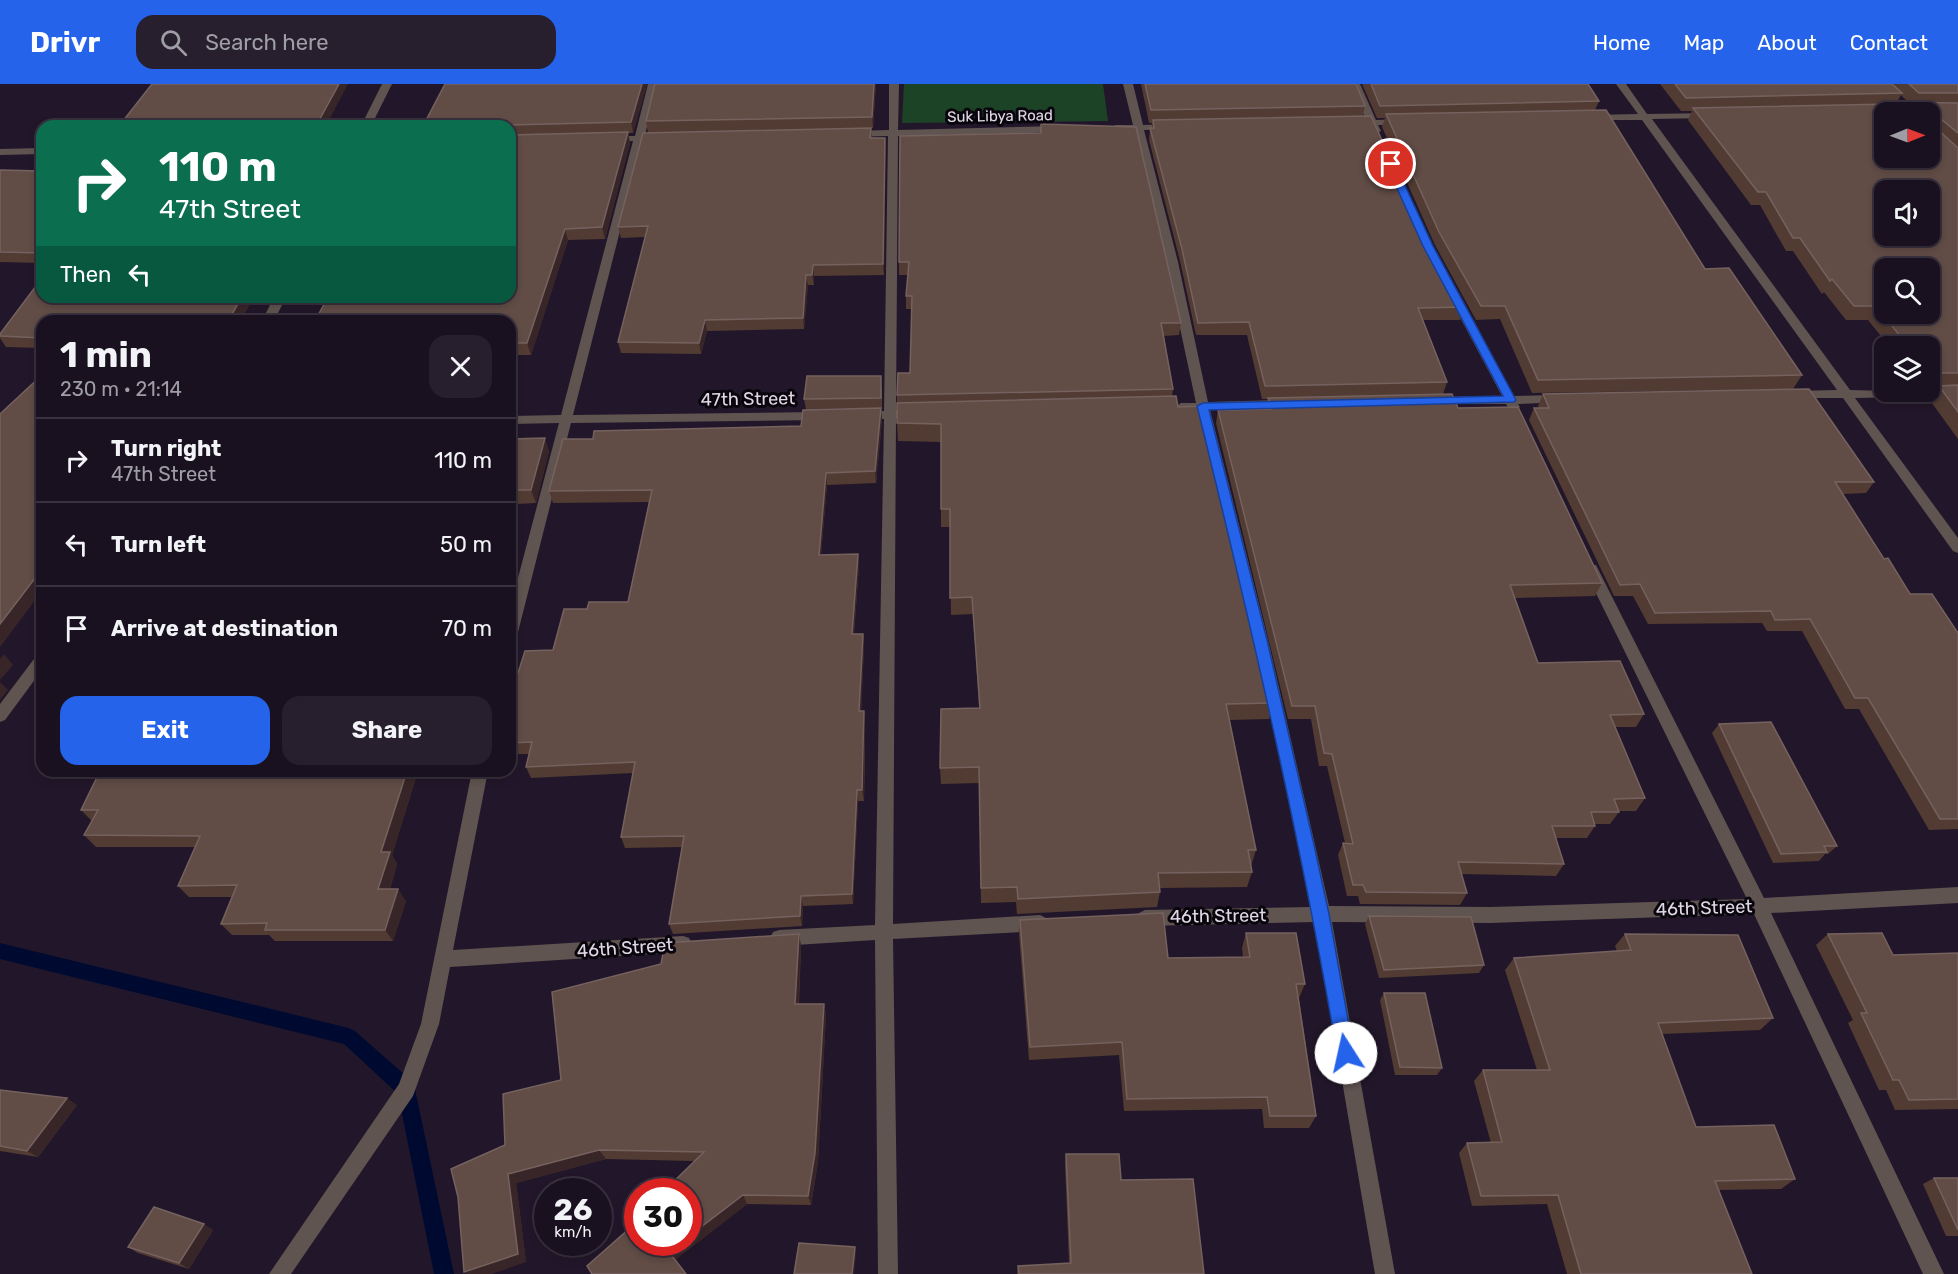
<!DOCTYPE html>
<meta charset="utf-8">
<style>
body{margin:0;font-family:Rubik,sans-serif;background:#271f2d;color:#f1f3f6;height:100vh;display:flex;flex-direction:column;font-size:22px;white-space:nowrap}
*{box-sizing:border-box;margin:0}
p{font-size:20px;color:#9f9da5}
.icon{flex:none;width:33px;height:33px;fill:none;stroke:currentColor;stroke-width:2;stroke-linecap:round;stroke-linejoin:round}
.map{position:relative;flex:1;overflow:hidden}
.drawer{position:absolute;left:36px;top:231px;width:480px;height:462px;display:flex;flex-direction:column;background:#1a1120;border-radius:18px;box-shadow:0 3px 9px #0003,0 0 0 2px #38313e}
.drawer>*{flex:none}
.banner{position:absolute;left:36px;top:36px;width:480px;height:183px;border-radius:18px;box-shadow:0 3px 9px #0003,0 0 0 2px #38313e;background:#0b6e4f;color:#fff;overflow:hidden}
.needle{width:39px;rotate:89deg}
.controls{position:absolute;left:1874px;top:18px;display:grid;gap:12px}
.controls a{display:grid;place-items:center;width:66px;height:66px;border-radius:12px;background:#1a1120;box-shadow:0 3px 9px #0003,0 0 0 2px #38313e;font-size:30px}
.speed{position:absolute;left:534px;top:1094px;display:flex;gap:12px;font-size:30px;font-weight:700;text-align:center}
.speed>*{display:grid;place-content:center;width:78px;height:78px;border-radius:50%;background:#1a1120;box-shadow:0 3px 9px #0003,0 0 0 2px #38313e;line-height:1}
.speed small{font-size:15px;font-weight:400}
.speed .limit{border:9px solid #d22;background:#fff;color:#111}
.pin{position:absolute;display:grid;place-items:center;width:51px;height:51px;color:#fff;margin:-26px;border:3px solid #fff;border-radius:50%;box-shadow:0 2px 6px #0007}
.me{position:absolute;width:66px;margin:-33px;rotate:350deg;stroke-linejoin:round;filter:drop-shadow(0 0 4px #0008)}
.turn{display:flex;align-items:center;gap:21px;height:126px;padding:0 24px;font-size:27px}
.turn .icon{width:78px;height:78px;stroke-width:2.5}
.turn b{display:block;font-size:42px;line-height:51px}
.then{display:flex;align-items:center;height:57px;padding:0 24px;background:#0003;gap:12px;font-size:22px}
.round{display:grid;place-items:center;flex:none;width:63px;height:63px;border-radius:18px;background:#271f2d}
.headline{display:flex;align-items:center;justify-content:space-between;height:102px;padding:0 24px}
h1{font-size:36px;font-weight:700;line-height:45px}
.button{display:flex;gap:12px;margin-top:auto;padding:12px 24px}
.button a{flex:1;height:69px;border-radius:18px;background:#2563eb;color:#fff;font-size:24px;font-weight:700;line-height:69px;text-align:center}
.button a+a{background:#271f2d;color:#f1f3f6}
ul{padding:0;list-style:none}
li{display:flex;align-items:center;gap:18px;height:84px;padding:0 24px;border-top:2px solid #38313e}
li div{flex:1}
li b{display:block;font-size:22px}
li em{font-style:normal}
header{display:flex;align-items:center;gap:36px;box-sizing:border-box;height:84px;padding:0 30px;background:#2563eb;color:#fff}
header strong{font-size:28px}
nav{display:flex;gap:33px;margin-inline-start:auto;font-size:21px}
.search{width:420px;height:54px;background:#271f2d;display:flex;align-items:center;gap:15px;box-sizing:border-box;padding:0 21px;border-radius:18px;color:#9f9da5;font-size:22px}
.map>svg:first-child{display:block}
.green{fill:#1d4327}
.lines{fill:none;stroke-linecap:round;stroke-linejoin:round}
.stream{fill:#000a30;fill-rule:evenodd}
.minor{fill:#605450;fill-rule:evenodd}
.wall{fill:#523b32;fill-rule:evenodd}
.shaded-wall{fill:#382527}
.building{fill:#614c46;stroke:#75625f;stroke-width:1.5;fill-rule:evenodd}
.route{fill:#2563eb;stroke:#184099;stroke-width:1.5}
.labels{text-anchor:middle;stroke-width:6;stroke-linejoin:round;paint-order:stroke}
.far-street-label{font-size:15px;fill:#e0d8e5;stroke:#09050c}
.street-label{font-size:18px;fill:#e0d8e5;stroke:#09050c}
</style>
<header>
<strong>Drivr</strong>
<div class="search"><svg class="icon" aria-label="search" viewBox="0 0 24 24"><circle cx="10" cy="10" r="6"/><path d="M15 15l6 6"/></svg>Search here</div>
<nav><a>Home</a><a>Map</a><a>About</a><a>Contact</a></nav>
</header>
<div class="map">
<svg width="1958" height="1190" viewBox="0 0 1958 1190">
<rect width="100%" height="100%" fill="#22172a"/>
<polygon class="green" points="904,0 1103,0 1108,37 902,39"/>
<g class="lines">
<polygon class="stream" points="0,859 349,944 355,947 413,998 415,1005 454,1190 434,1190 398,1010 344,960 0,875"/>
<g class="minor">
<polygon points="382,0 392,0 371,42 361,42"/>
<polygon points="648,0 658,0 645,51 660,51 665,54 660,57 643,57 573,331 821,328 827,332 821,336 571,339 517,552 515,556 510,558 510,524 559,339 510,340 510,332 561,331 633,57 609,58 604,55 609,52 635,52"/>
<polygon points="889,0 899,0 898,46 1059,42 1064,45 1059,48 898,52 896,326 917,326 923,330 917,334 896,334 893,840 1040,831 1046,834 1049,839 1046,844 1040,847 893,855 898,1190 878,1190 875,856 779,862 773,860 770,854 773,848 779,846 875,841 884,335 863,335 857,331 863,327 884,327 888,52 852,53 847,50 852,47 889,46"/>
<polygon points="1123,0 1133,0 1143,41 1170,40 1175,43 1170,46 1144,46 1178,178 1208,318 1286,316 1292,320 1286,324 1210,326 1268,556 1329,822 1490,823 1747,815 1584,485 1586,481 1596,481 1764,814 1958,803 1958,819 1771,829 1944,1190 1923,1190 1754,830 1490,839 1332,838 1395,1190 1375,1190 1315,838 1145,842 1139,839 1136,834 1139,829 1145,826 1312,823 1254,556 1198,327 1181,327 1175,323 1181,319 1196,319 1166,178 1135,47 1116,47 1111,44 1116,41 1133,41"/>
<polygon points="1350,0 1360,0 1376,36 1404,35 1409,38 1404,41 1378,41 1381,47 1376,50 1373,49 1369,42 1350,41 1350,37 1366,36"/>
<polygon points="1616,0 1626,0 1647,30 1713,29 1715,31 1710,34 1652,35 1850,306 1929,308 1929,305 1958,304 1958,312 1855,314 1958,454 1958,469 1953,467 1843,314 1789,314 1787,311 1789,308 1793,307 1837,306 1642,36 1587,36 1585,34 1590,31 1638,30"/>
<polygon points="42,64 42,70 0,71 0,65"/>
<polygon points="1453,206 1459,209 1514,312 1559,311 1563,312 1565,315 1563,318 1518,320 1520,323 1514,327 1510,326 1506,320 1432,320 1430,317 1432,314 1436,313 1502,312 1447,209"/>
<polygon points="274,213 286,213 274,237 262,237"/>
<polygon points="42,569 42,586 5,636 0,638 0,620 37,571"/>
<polygon points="472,687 488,687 453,866 683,852 689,854 692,860 689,866 683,868 450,883 439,940 413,1012 291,1190 269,1190 399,1000 421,940"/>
</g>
</g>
<g class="wall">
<polygon points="445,0 647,0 633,49 628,49 630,59 605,155 568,156 531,271 518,271 515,278 510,278 510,42 423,42"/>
<polygon points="876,0 873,44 648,49 646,37"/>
<polygon points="1141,0 1356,0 1365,22 1363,32 1425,151 1464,223 1460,236 1423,236 1447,298 1443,310 1458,324 1602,499 1595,512 1515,514 1538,579 1644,630 1636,643 1615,643 1645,714 1636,727 1618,727 1619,728 1610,740 1595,740 1595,742 1587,754 1556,754 1564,780 1556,792 1461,790 1467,809 1460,821 1360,820 1358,812 1347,812 1338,771 1343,759 1345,759 1327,682 1319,682 1311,635 1288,635 1216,339 1218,326 1266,325 1268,315 1262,315 1247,251 1196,251 1180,177 1149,56 1150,44 1152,44 1152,39 1149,39"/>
<polygon points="1362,0 1588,0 1599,17 1595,26 1705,185 1802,291 1793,305 1532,309 1500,235 1476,236 1435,161 1382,43 1385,34 1377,34"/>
<path d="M 1660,0 L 1958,0 L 1958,355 L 1929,315 L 1938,303 L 1929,303 L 1929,262 L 1889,262 L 1868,236 L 1846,236 L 1824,208 L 1822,210 L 1793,167 L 1786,167 L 1760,121 L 1751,121 L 1688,36 L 1692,27 L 1681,27 ZM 1901,11 L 1908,18 L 1897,18 Z"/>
<polygon points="1041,40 1181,239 1179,251 1164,252 1173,305 1172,312 1178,323 1274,619 1269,635 1230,636 1256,766 1251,782 1252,788 1247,803 1160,804 1160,808 1157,823 1017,830 1016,818 981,819 979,699 941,700 940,684 979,624 973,530 951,531 950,443 941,443 941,358 898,357 897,339 897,311 910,289 912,225 906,225 906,212 908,191 899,191 899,178 1041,49"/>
<polygon points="871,44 872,54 885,54 884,191 814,192 814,201 808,201 804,245 707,247 701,270 621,269 618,258 645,153 621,154 618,143"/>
<polygon points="0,86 42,87 42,179 0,178"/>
<polygon points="42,213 254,213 240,237 42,237 42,264 6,263 0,254 0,250"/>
<polygon points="882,302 882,324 806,325 804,315"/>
<polygon points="1543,310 1874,398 1866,409 1843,410 1884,475 1910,510 1958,549 1958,745 1929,746 1859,625 1845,625 1802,547 1767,547 1762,539 1648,540 1633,512 1614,512 1529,336 1534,324 1539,324 1538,322"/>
<polygon points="881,324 882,336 876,399 827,401 821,471 858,470 859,482 854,550 863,550 864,562 861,627 864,627 865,638 865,673 864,717 858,717 853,820 803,822 802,842 673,850 669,840 682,763 625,764 621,753 633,689 531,694 526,683 529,670 510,670 510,614 553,566 587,525 628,518 649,418 553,419 549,407 593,355 801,342"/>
<polygon points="510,355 549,367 536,419 516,420 510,441"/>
<polygon points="1719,640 1837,762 1828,770 1825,770 1819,777 1773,779 1712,649"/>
<polygon points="100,687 418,687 392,771 397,780 390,805 406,817 393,857 275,857 269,851 232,851 221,840 232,813 189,813 178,802 195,763 96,763 84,751 92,737 81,726"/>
<polygon points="1369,832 1484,881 1479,889 1379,894 1365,840"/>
<polygon points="1020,836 1168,874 1243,873 1242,864 1246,849 1305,900 1299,914 1316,1032 1309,1044 1264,1044 1262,1025 1124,1027 1119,971 1029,976 1019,850"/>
<polygon points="799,850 801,862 799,920 824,920 826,931 818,1078 811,1121 747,1120 675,1176 638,1158 694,1077 606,1075 516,1099 526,1178 505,1061 561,996"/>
<polygon points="1625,850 1773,934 1760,946 1662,950 1696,1043 1795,1095 1781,1105 1719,1106 1752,1190 1567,1190 1547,1120 1472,1122 1459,1069 1467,1059 1491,1059 1474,997 1483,986 1537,986 1505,886 1514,874 1617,867 1615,862"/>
<polygon points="1828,850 1893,871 1958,869 1958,1025 1895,1026 1886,1006 1879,1006 1848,939 1853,936 1816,861"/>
<polygon points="1384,909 1442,984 1437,991 1395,991 1380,916"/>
<polygon points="0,1006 77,1021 38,1073 0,1067"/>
<polygon points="1066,1070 1121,1096 1204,1190 1017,1190 1018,1182 1069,1179 1065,1080"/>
<polygon points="1934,1094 1958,1094 1958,1152 1946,1152 1923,1100"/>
<polygon points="213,1146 189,1185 138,1169 128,1163"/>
</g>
<g class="shaded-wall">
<polygon points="339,0 348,0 326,42 316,42"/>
<polygon points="642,0 647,0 633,49 631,38"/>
<polygon points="874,0 876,0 873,44 872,33"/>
<polygon points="628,48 630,59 605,155 602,143"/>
<polygon points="885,54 886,64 884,191 883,180"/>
<polygon points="565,145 568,156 531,271 527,259"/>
<polygon points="813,181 814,192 814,201 812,191"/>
<polygon points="806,191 808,201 804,245 803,234"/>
<polygon points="242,213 254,213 240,237 228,237"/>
<polygon points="705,236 707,247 701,270 699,259"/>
<polygon points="514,259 518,271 515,278 511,266"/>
<polygon points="881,324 882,336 876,399 875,387"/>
<polygon points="545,354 549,367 536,419 531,406"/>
<polygon points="826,389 827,401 820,483 819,471"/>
<polygon points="511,406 516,420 510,441 510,410"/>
<polygon points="858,470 859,482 853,562 852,550"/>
<polygon points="42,485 42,507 0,563 0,540"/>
<polygon points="863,550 864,562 861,638 859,627"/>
<polygon points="4,570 13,581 0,596 0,575"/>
<polygon points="0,598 8,606 0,616"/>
<polygon points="864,627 865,638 864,717 862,706"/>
<polygon points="407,687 418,687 392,771 397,780 386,817 378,805 381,768"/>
<polygon points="857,706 858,717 853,820 852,810"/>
<polygon points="398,805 406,817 393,857 385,846"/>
<polygon points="801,812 803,822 802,842 800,832"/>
<polygon points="799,850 801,862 798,932 795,920"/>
<polygon points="824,920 826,931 818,1078 811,1121 808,1112"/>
<polygon points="67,1014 77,1021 38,1073 27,1067"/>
<polygon points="599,1066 606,1075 516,1099 526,1178 492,1190 466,1190 464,1188 508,1090"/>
<polygon points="743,1111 747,1120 675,1176 669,1168 682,1158 688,1158 688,1153"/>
<polygon points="204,1140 213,1146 189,1185 179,1179"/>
<polygon points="855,1163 856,1169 854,1190 852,1190"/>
</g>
<g class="building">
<polygon points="152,0 339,0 316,42 119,42"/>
<polygon points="445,0 642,0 631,38 505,41 505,42 423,42"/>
<polygon points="655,0 874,0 872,33 646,37"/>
<polygon points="1145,0 1356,0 1365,22 1151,26"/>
<polygon points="1371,0 1588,0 1599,17 1380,22"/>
<polygon points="1675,0 1892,0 1902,9 1686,14"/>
<polygon points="1909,0 1958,0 1958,9 1919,9"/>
<path d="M 1893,18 L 1958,19 L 1958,49 L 1936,31 L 1934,42 L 1958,64 L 1958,289 L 1938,289 L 1936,292 L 1932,292 L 1929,289 L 1929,262 L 1908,262 L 1876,222 L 1854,222 L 1832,195 L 1830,197 L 1800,154 L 1793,154 L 1766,108 L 1758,108 L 1693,24 L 1891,20 ZM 1884,28 L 1929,28 L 1929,74 L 1884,74 ZM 1884,106 L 1929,106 L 1929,152 L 1884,152 ZM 1884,184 L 1929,184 L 1929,230 L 1884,230 Z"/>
<polygon points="1606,26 1705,185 1729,184 1802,291 1538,296 1505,222 1481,222 1439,148 1386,30"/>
<polygon points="1371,32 1425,151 1464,223 1418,224 1447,298 1265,302 1249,238 1198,239 1182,165 1150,44 1154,44 1153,36"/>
<polygon points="1041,40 1136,43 1181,239 1161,239 1173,305 897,311 898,289 910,289 912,212 906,212 909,178 899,178 900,52 1041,49"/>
<polygon points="871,44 870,54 885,54 883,180 813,181 812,191 806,191 803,234 705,236 699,259 618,258 648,142 618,143 643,49"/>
<polygon points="628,48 602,143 565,145 527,259 514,259 510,266 510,237 315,237 328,213 510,213 510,51"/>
<polygon points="0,86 42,87 42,169 0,168"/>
<polygon points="42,194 42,213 242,213 228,237 42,237 42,254 0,252 0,250"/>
<polygon points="42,291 42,485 0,540 0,330"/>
<polygon points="807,292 881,292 881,314 804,315"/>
<polygon points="1958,301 1958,328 1939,302"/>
<polygon points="1809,305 1874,398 1835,398 1884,475 1888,474 1910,510 1932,510 1958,549 1958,735 1940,735 1868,614 1855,614 1810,535 1775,536 1771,527 1655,529 1640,500 1620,501 1534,324 1549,324 1543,310"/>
<polygon points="1452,310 1458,324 1518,323 1602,499 1510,501 1538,579 1620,577 1644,630 1610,631 1645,714 1614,715 1619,728 1591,728 1595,742 1552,742 1564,780 1458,778 1467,809 1366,808 1363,801 1353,801 1343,759 1353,760 1332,670 1324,669 1315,622 1292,622 1218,326 1271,325 1268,314"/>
<polygon points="1176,312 1178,323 1202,322 1274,619 1226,620 1256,766 1248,766 1252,788 1158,789 1160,808 1018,815 1017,803 981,804 979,683 940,684 941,625 980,624 972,513 950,514 950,425 941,425 941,340 897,339 897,319"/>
<polygon points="881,324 875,387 826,389 819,471 858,470 852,550 863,550 859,627 864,627 863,662 862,706 857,706 852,810 801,812 800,832 669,840 684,752 621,753 635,678 526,683 532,658 510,659 510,614 525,567 553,566 564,525 587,525 589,518 628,518 652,406 549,407 563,355 593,355 594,347 801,342 803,326"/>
<polygon points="545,354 531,406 511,406 510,410 510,355"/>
<polygon points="1771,638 1837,762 1824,762 1827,768 1781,770 1719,640"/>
<polygon points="100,687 407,687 381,768 390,768 378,805 398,805 385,846 265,846 267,839 221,840 237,801 178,802 200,752 84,751 98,726 81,726"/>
<polygon points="1163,829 1168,874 1250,873 1246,849 1296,849 1305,900 1296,900 1316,1032 1270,1032 1267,1013 1127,1015 1122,958 1030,963 1020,836"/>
<polygon points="1369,832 1471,833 1484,881 1384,886"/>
<polygon points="1882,849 1893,871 1958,869 1958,1015 1909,1016 1899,996 1893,996 1861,929 1867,929 1828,850"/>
<polygon points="799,850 795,920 824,920 815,1069 808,1112 743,1111 688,1153 688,1107 664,1107 704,1068 599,1066 508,1090 518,1170 464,1188 458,1113 451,1085 505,1061 503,1010 561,996 552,908 661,880 665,859"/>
<polygon points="1625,850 1738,851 1773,934 1658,939 1696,1043 1774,1041 1795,1095 1715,1097 1752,1190 1581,1190 1558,1111 1481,1112 1467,1059 1502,1058 1483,986 1550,986 1514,874 1631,866"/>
<polygon points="1384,909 1425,909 1442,984 1400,983"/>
<polygon points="0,1006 67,1014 27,1067 0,1062"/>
<polygon points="1066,1070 1119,1070 1121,1096 1193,1095 1204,1190 1019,1190 1018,1182 1071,1179"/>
<polygon points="1934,1094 1958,1094 1958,1146"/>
<polygon points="154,1123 204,1140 179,1179 128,1163"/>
<polygon points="638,1137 638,1158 682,1158 669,1168 686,1190 592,1190 587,1182"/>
<polygon points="799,1159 855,1163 852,1190 794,1190"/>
</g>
<path class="route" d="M 1391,77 L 1395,80 L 1433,162 L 1516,316 L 1514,318 L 1209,326 L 1267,556 L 1314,761 L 1329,830 L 1354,969 L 1352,974 L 1346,977 L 1340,974 L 1337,969 C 1300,751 1250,537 1197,322 L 1203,319 L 1503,312 L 1423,162 L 1386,80 Z"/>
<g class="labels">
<g class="far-street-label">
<text transform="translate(1000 32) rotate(-1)" y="5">Suk Libya Road</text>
</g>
<g class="street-label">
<text transform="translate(748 315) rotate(-1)" y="6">47th Street</text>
<text transform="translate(1704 824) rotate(-2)" y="6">46th Street</text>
<text transform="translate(1218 832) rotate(-1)" y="6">46th Street</text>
<text transform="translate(625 864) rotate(-4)" y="6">46th Street</text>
</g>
</g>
</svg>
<div class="controls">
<a><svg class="needle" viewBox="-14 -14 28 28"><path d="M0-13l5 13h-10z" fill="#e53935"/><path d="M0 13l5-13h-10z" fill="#9f9da5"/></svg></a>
<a><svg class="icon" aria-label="sound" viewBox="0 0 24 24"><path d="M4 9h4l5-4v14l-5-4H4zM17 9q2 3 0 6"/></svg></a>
<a><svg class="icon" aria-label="search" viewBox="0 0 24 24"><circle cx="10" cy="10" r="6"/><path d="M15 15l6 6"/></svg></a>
<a><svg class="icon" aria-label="layers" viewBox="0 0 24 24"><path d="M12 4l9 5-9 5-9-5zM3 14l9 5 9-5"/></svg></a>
</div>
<div class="speed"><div>26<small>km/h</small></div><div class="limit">30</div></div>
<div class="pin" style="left:1391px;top:80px;background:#d93025"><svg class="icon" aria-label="arrive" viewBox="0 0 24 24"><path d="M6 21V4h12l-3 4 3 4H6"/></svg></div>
<svg class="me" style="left:1346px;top:969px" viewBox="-20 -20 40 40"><circle r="19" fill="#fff"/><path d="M0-13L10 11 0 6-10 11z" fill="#2563eb"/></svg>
<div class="banner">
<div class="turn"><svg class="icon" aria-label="right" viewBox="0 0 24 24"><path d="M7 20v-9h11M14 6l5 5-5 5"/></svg><div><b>110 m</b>47th Street</div></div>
<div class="then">Then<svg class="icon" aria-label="left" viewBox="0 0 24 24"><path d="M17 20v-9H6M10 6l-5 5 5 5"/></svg></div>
</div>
<section class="drawer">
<div class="headline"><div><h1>1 min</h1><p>230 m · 21:14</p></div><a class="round"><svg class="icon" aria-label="close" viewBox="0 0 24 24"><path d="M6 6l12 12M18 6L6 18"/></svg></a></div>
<ul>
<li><svg class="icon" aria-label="right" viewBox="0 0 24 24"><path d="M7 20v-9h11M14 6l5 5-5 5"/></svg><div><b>Turn right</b><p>47th Street</p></div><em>110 m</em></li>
<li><svg class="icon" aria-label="left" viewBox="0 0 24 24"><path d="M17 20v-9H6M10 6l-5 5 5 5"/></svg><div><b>Turn left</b></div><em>50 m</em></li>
<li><svg class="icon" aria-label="arrive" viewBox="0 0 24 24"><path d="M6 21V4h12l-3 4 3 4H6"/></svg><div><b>Arrive at destination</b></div><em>70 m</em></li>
</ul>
<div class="button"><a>Exit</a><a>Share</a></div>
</section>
</div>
